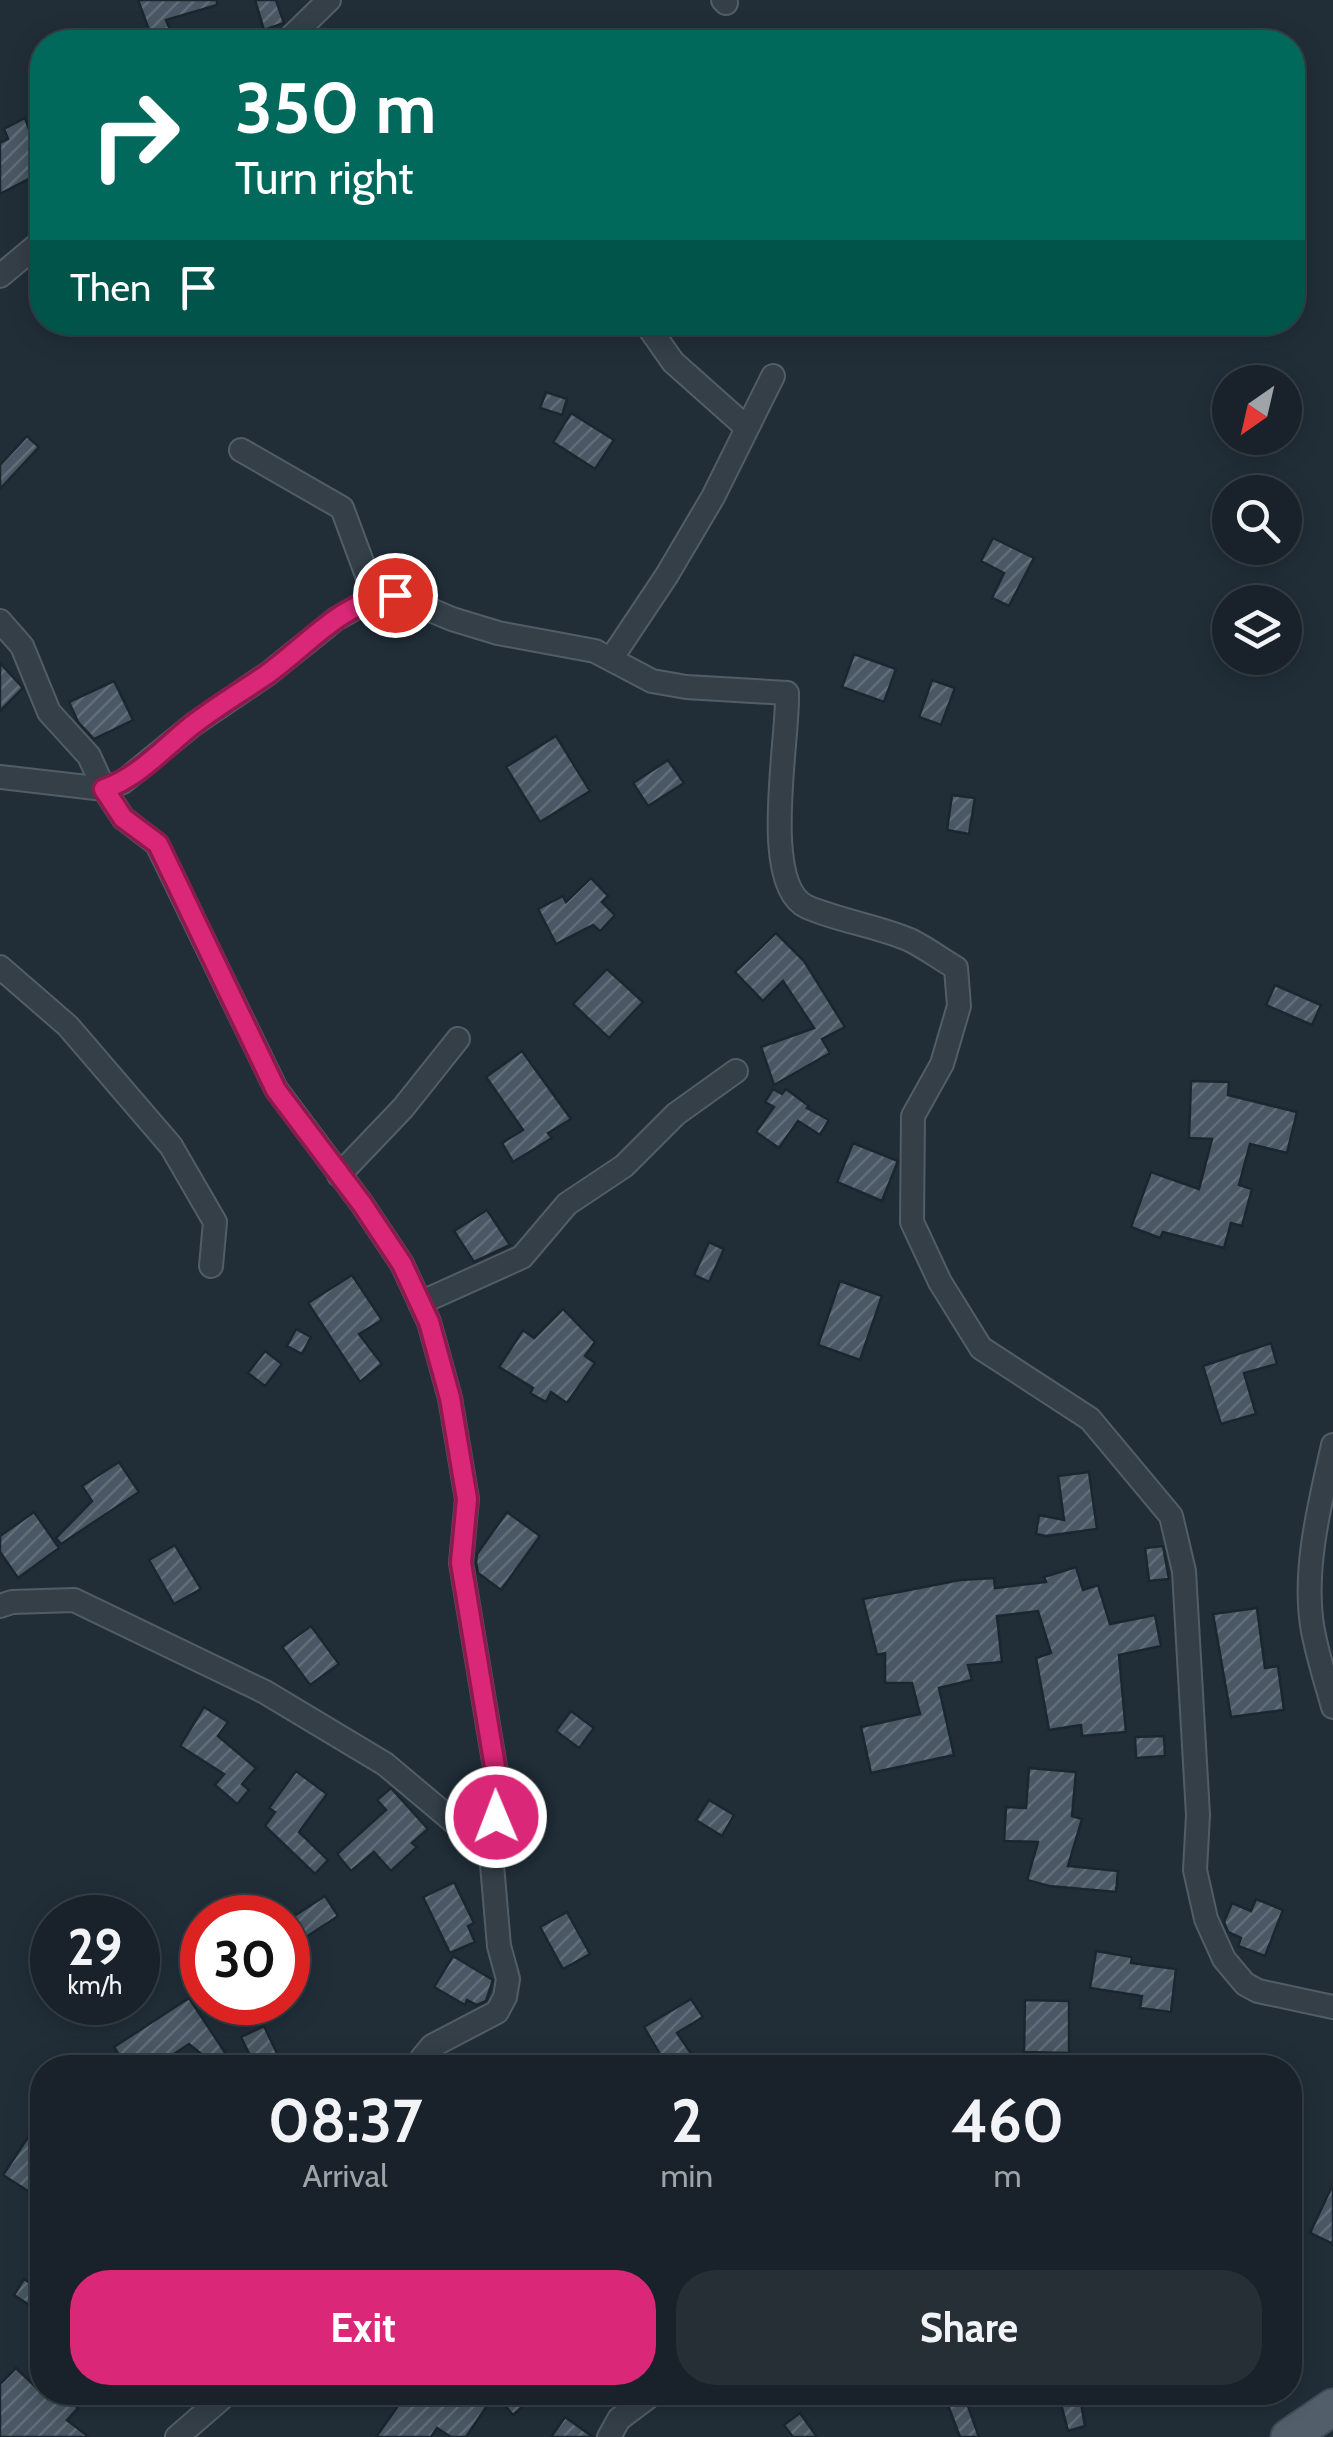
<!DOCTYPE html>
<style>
body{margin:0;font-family:Cabin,sans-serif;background:#262f36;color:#f1f3f6;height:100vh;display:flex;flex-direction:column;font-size:38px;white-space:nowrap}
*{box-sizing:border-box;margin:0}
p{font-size:32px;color:#9fa4a8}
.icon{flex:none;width:55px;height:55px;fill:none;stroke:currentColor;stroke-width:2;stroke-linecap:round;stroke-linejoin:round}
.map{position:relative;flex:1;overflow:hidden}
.details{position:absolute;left:30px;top:2055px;width:1272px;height:350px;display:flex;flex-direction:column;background:#19222a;border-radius:40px;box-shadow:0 5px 25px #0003,0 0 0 2px #373f47}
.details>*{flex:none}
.banner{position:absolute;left:30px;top:30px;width:1275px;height:305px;border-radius:40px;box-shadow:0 5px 25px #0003,0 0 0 2px #373f47;background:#00695c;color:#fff;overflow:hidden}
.needle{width:65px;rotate:214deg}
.controls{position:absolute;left:1212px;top:365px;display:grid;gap:20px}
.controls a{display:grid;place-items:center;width:90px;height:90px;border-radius:50%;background:#19222a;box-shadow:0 5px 25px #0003,0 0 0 2px #373f47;font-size:50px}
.speed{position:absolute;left:30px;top:1895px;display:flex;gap:20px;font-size:50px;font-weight:700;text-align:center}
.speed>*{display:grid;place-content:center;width:130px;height:130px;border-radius:50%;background:#19222a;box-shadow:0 5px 25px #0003,0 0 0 2px #373f47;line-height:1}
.speed small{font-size:25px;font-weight:400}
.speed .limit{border:15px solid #d22;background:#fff;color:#111}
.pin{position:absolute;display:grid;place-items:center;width:85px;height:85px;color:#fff;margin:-42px;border:5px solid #fff;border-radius:50%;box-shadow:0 2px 10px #0007}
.me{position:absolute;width:110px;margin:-55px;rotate:359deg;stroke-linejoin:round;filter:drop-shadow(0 0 8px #0008)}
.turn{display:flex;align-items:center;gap:35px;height:210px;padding:0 40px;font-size:45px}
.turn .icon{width:130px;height:130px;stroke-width:2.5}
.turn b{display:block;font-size:70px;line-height:85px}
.then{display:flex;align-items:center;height:95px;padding:0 40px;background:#0003;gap:20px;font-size:38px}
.eta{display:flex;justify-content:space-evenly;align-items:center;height:170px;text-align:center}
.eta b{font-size:60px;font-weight:700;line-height:70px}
.cta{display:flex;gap:20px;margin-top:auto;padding:20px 40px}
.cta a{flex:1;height:115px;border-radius:40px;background:#db2777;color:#fff;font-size:40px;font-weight:700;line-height:115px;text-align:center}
.cta a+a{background:#262f36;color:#f1f3f6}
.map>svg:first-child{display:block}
.building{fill:url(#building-hatch);stroke:#1c262f;stroke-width:2.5}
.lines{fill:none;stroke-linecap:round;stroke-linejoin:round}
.street-casing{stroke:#525d66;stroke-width:26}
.primary-casing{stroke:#414b55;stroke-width:39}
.street{stroke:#343f48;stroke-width:22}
.primary{stroke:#525e69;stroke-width:35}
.route-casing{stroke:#8e194d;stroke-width:25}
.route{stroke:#db2777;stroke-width:18}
</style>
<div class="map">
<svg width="1333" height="2437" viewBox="0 0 1333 2437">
<defs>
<pattern id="building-hatch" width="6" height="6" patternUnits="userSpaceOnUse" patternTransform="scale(2.5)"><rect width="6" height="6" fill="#495864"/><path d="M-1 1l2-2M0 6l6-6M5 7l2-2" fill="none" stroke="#616e79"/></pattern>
</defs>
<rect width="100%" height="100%" fill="#212e38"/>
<g class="building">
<polygon points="138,0 217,0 217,5 166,20 171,32 152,38"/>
<polygon points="255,0 276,0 284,23 264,30"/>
<polygon points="25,118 30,132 42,128 42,172 0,194 0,143 8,139 4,129"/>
<polygon points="546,392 567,399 562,415 540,408"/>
<polygon points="571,413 614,440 595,469 553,442"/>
<polygon points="27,436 39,447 0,489 0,465"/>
<polygon points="993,538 1034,558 1009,606 992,598 1004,573 981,561"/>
<polygon points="854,654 896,669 884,702 842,687"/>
<polygon points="0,663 23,688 0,711"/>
<polygon points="932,680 955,688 941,725 919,717"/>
<polygon points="114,681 133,720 94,739 78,722 69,702"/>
<polygon points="556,736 590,791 540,822 506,767"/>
<polygon points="668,760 684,783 648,806 633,783"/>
<polygon points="952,795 975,798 969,834 947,830"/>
<polygon points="591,878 608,896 602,902 615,915 600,931 593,925 556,944 538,909 563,896 566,902"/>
<polygon points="776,933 804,961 845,1027 822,1039 830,1053 774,1085 761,1047 814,1028 783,981 763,1001 735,972"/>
<polygon points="607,969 643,1002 609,1038 573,1004"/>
<polygon points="1275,985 1321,1005 1312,1025 1266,1005"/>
<polygon points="522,1051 571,1119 548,1133 552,1138 513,1162 502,1143 523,1130 486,1077"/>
<polygon points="1191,1081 1229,1082 1228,1095 1297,1112 1287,1153 1250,1144 1239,1185 1252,1189 1242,1226 1231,1223 1224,1248 1163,1232 1160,1238 1131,1227 1151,1172 1199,1189 1212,1139 1189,1138"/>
<polygon points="773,1089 782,1094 786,1089 809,1106 807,1108 829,1120 820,1135 798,1121 779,1148 756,1132 774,1107 765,1102"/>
<polygon points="853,1143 898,1161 882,1201 837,1182"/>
<polygon points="487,1210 510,1245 474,1262 454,1231"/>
<polygon points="709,1242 724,1249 709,1282 694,1275"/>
<polygon points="352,1275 382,1320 359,1334 382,1364 360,1382 308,1303"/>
<polygon points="840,1281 882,1296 860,1360 818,1345"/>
<polygon points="563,1309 595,1342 585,1356 595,1363 567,1403 551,1392 546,1402 530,1393 533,1388 499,1367 523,1330 534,1338"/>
<polygon points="296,1329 311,1337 302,1354 287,1346"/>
<polygon points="1271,1343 1277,1364 1244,1373 1256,1414 1221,1424 1203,1366"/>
<polygon points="265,1351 282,1364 265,1386 248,1373"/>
<polygon points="119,1462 139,1492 61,1544 56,1538 92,1501 82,1486"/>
<polygon points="1089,1472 1097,1529 1046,1536 1036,1534 1039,1515 1064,1520 1058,1476"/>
<polygon points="34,1512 59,1548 18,1578 0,1552 0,1536"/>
<polygon points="507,1512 540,1536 501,1590 478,1573 476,1562 477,1554"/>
<polygon points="175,1545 201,1589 174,1604 149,1560"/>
<polygon points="1163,1546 1169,1579 1149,1581 1145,1548"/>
<polygon points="1076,1567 1083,1590 1098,1585 1110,1624 1155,1615 1161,1646 1119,1655 1126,1732 1082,1736 1081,1725 1049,1730 1036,1658 1051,1653 1038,1611 997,1616 1002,1662 968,1665 972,1680 939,1688 954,1755 871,1773 861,1727 920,1714 912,1683 885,1683 885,1653 877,1655 863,1599 960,1580 994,1578 995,1588 1046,1582 1044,1577"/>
<polygon points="1257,1608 1265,1668 1278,1666 1284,1710 1231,1717 1213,1614"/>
<polygon points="311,1626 339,1664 310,1685 282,1647"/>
<polygon points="204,1707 228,1722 218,1736 256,1768 242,1784 249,1790 237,1804 215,1785 224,1774 180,1746"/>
<polygon points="571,1711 594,1728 579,1748 556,1731"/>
<polygon points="1164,1736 1165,1756 1136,1758 1135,1737"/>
<polygon points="1029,1768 1076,1772 1072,1816 1082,1819 1068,1866 1118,1871 1116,1892 1049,1886 1027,1880 1038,1842 1004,1841 1006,1807 1026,1808"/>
<polygon points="296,1771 327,1794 299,1832 328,1860 315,1874 265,1826 275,1812 269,1808"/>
<polygon points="391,1788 428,1829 412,1843 417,1847 391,1871 374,1852 351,1871 337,1854 386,1810 377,1800"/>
<polygon points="709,1800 734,1815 722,1836 696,1820"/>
<polygon points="454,1882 474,1923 468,1926 475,1942 450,1953 423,1897"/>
<polygon points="325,1896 338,1916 288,1949 288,1920"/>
<polygon points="1256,1899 1283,1910 1265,1956 1238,1946 1241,1938 1228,1932 1224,1922 1232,1903 1251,1911"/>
<polygon points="567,1912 590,1954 563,1969 540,1927"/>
<polygon points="1096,1951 1132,1957 1131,1963 1176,1969 1171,2012 1140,2008 1142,1996 1090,1988"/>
<polygon points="453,1956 493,1980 486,2001 477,2005 467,2000 465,2005 434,1987"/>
<polygon points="189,1998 226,2054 216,2066 189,2044 153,2068 127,2068 114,2047"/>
<polygon points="691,1999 703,2017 677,2033 701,2068 668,2068 644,2027"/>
<polygon points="1025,2000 1069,2001 1069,2053 1024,2052"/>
<polygon points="264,2026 284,2068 256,2068 241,2037"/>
<polygon points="42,2116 42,2200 3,2175"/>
<polygon points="1333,2184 1333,2244 1310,2233"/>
<polygon points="24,2279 39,2289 29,2305 14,2295"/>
<polygon points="16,2368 41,2392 60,2392 78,2408 67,2420 89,2437 0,2437 0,2384"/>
<polygon points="408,2392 539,2392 513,2415 495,2394 466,2437 451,2437 437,2428 431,2437 376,2437"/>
<polygon points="943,2392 963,2392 979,2437 960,2437"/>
<polygon points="1058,2392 1079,2392 1085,2426 1068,2431"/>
<polygon points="800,2413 817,2437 793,2437 784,2425"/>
<polygon points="565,2417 593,2437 551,2437"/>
</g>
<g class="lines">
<g class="street-casing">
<g id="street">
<polyline points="723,0 726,3"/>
<polyline points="286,42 329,0"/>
<polyline points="0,276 42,241"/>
<polyline points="645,322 673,362 746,427"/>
<polyline points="241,450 342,508 375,597"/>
<path d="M 0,621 L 22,646 L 49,712 L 89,756 L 104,789 L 123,782 L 194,724 L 269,673 L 336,619 L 375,597 L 395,595 L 452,619 L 498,633 L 595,651 L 652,681 L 686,687 L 787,693 C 789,738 759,885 807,907 C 840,921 877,926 910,940 C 926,948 941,959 956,968 L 959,1006 L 942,1064 L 913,1116 L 912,1222 L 940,1282 L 981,1348 L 1090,1419 L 1171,1516 L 1184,1571 L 1198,1815 L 1195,1870 L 1206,1919 L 1224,1959 L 1245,1984 L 1258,1991 L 1333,2007"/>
<polyline points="611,659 667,575 713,497 773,376"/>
<polyline points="0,777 104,789 123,818 157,844 276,1089 362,1204 402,1264 429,1322 450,1398 467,1499 461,1563 496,1773 497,1817 491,1853 499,1946 508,1979 505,1997 497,2012 432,2046 422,2058 420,2068"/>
<polyline points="0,967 68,1026 171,1146 215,1222 211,1266"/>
<polyline points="339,1175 403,1108 458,1039"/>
<polyline points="420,1303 522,1257 567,1204 624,1166 676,1114 736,1071"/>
<path d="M 1333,1445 C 1320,1503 1302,1572 1313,1631 C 1318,1657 1326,1682 1333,1707"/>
<polyline points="0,1606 12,1602 74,1600 265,1692 385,1764 491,1853"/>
<polyline points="177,2437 229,2392"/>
<polyline points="609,2437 619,2419 655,2392"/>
</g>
</g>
<g class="primary-casing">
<polyline id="primary" points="1289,2437 1333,2407"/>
</g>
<use href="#street" class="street"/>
<use href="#primary" class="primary"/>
</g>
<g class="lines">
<g class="route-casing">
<path id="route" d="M 395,595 C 343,600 307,646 266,675 C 241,692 214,708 190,727 C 163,749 137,778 104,789 L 123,818 L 158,844 L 276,1090 L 362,1204 L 402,1264 L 429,1322 L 450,1398 L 467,1499 L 461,1563 L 496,1773 L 496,1817"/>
</g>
<use href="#route" class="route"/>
</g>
</svg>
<div class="controls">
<a><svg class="needle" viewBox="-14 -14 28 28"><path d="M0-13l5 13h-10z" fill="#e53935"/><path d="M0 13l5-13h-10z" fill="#9fa4a8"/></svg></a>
<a><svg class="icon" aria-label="search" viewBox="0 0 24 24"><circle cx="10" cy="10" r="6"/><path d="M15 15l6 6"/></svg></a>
<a><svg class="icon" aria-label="layers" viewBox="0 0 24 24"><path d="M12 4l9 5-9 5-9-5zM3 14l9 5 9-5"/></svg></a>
</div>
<div class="speed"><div>29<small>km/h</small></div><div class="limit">30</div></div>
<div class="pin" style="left:395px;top:595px;background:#d93025"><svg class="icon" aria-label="arrive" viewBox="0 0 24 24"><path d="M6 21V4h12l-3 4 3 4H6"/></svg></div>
<svg class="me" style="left:496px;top:1817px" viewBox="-20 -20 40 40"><circle r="17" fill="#db2777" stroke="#fff" stroke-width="3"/><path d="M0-11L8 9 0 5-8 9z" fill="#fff"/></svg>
<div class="banner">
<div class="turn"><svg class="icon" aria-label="right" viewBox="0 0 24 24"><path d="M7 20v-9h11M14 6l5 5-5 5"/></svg><div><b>350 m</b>Turn right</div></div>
<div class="then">Then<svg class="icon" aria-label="arrive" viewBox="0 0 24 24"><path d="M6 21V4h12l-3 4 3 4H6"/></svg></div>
</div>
<section class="details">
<div class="eta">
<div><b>08:37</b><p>Arrival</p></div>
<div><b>2</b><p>min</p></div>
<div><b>460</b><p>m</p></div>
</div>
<div class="cta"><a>Exit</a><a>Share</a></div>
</section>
</div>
